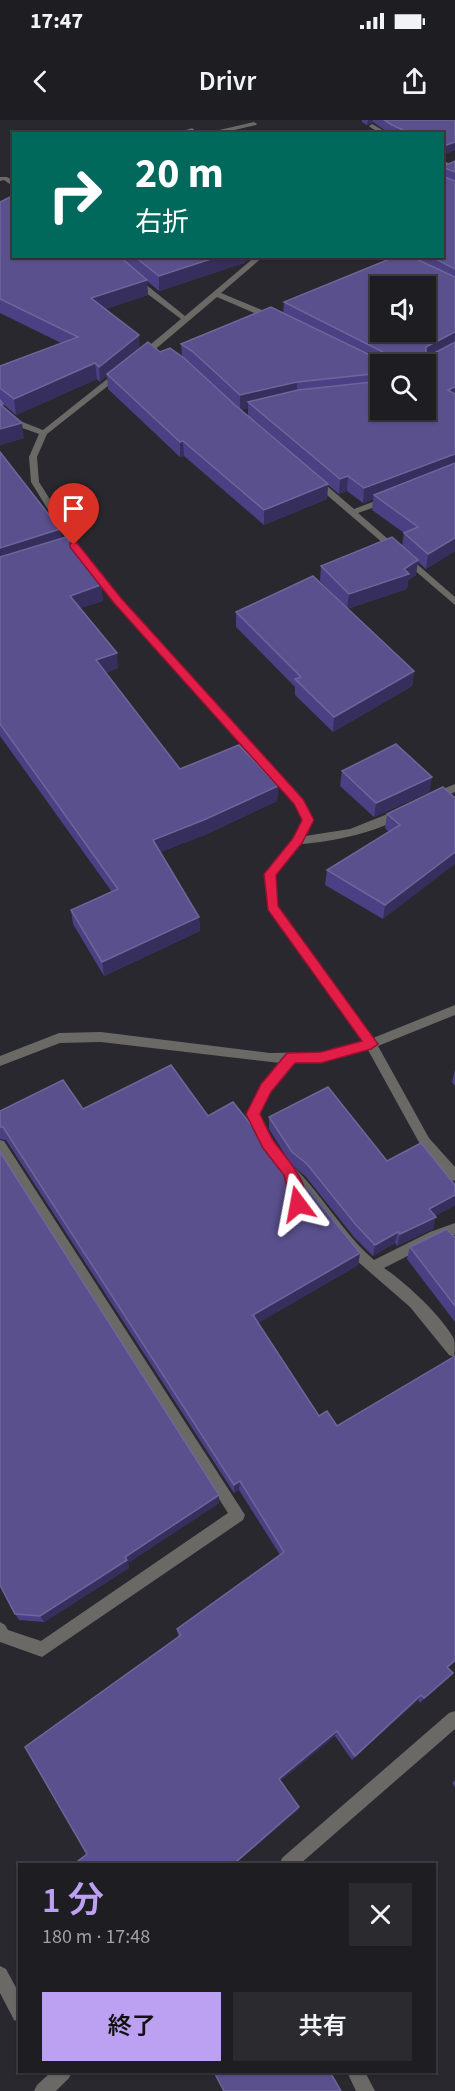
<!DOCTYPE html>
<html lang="ja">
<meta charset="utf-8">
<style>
body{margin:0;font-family:"Source Sans 3","Noto Sans JP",sans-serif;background:#2b2b2f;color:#f1f3f6;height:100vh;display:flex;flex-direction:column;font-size:22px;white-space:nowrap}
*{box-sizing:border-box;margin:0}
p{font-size:20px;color:#a1a2a5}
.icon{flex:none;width:33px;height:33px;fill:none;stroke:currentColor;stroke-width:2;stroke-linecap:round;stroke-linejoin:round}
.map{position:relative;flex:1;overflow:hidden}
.details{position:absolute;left:18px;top:1743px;width:418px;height:210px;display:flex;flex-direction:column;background:#1e1e22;border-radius:0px;box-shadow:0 2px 4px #0004,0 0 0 2px #3c3c40}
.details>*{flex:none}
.top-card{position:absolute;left:12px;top:12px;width:432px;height:126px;border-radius:0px;box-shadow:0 2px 4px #0004,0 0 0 2px #3c3c40;background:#00695c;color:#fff;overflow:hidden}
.fabs{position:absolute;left:370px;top:156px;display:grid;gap:12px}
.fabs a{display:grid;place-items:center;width:66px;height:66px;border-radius:0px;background:#1e1e22;box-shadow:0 2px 4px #0004,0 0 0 2px #3c3c40;font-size:30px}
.pin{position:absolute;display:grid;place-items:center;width:51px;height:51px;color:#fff;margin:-62px -26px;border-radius:50% 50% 50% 0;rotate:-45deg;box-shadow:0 0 6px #0007}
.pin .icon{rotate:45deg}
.me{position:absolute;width:66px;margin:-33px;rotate:347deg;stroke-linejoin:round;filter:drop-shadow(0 0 4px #0008)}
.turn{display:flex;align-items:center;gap:21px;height:126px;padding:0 24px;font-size:27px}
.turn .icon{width:78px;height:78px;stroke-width:2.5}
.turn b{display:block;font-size:42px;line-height:51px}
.round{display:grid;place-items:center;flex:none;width:63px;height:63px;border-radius:0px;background:#2b2b2f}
.head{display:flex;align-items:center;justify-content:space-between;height:102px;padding:0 24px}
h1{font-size:36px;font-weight:600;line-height:45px;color:#bca0f2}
.primary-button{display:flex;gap:12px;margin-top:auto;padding:12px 24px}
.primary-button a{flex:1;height:69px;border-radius:0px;background:#bca0f2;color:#111;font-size:24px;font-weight:600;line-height:69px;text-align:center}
.primary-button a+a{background:#2b2b2f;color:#f1f3f6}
.status{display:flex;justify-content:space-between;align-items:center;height:42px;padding:0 30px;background:#1e1e22;direction:ltr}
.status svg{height:16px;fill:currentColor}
header{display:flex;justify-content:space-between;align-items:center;height:78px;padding:0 24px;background:#1e1e22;font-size:27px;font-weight:600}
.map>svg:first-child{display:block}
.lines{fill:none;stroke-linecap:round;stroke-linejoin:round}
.street{fill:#6a6966;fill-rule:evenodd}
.wall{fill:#4a4083;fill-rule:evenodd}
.shaded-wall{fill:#362f5d}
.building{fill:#5a508d;stroke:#6e669a;stroke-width:1.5;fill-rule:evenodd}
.route{fill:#e11d48;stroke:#92132f;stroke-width:1.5}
</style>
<div class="status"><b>17:47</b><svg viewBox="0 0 49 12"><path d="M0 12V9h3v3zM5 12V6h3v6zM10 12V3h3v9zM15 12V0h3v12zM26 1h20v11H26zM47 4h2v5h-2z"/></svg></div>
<header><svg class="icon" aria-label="back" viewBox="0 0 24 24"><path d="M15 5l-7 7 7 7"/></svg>Drivr<svg class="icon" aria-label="share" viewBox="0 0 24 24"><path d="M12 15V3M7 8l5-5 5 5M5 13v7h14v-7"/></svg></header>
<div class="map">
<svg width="455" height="1971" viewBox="0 0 455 1971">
<rect width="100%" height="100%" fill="#28282e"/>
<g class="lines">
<g class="street">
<polygon points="254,2 257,4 256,5 217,14 202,14"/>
<polygon points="372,4 374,5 389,14 381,14 370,7 369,6"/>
<polygon points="442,40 455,46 455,50 442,45"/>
<polygon points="0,57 7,57 14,61 14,67 4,60 0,61"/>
<polygon points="256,136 264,136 221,173 279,197 279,201 273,201 217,177 145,238 139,238 139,234 181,199 133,163 133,159 139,159 185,196"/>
<path d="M 116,252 L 123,254 L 47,314 L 37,337 L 39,362 L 78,424 L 120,479 L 302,679 L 313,700 L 305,716 L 350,709 L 400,689 L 405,693 C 388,711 326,723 301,724 L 275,755 L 277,786 L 373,918 L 455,885 L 455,895 L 378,926 L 429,1018 L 455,1047 L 455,1061 L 451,1060 L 421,1026 L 368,930 L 321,942 L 295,942 L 270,971 L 259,994 L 270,1017 L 290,1046 L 294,1047 C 323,1076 343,1113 374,1140 L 430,1112 L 455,1103 L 455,1115 L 439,1120 L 384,1148 C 406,1163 441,1195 454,1219 C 455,1224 455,1233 454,1237 L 449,1235 L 410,1187 L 356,1140 L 302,1072 L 304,1084 L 302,1088 L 298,1090 L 294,1088 L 286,1060 L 262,1024 L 247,994 L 262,965 L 280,943 L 101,922 L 60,923 L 0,946 L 0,936 L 59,913 L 101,912 L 270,933 L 321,932 L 363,921 L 268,790 L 265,754 L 294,718 L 303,700 L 294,684 L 114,483 L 71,427 L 31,362 L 29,337 L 39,314 L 14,305 L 0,290 L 0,284 L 20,301 L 43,310 Z"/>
<polygon points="313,359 319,359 354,389 383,378 389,378 389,382 358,393 455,477 455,485 313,363"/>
<polygon points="455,664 455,672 435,681 430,677 431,674"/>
<polygon points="0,1020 4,1021 245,1395 243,1400 42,1537 0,1522 0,1502 5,1505 8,1510 41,1521 228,1393 0,1035"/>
<polygon points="455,1591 455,1609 300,1744 280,1744 282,1738 449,1593"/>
<polygon points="0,1846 6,1849 20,1875 20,1902 14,1900 0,1873"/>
<polygon points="51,1952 72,1952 69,1958 56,1971 34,1971 37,1965"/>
<polygon points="347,1952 365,1952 375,1971 356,1971"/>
</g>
</g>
<g class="wall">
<polygon points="362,0 455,0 455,30 442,35 442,14 390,14 373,2 367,5 362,2"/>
<path d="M 455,41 L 455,431 L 426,449 L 418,442 L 416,455 L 408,460 L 407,469 L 347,489 L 320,461 L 321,446 L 402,426 L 404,413 L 372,390 L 373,379 L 363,383 L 347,371 L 339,374 L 328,365 L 327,379 L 264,405 L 184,336 L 180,337 L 108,269 L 107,256 L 100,262 L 97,259 L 16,295 L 3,284 L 4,288 L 24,318 L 0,325 L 0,246 L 61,223 L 0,193 L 0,82 L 14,136 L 252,136 L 244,143 L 159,171 L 147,161 L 148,175 L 105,189 L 139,229 L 182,236 L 181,224 L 283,194 L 284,182 L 397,136 L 442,136 L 442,47 ZM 381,244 L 426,290 L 381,290 ZM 192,245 L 240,290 L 248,288 L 248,297 L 235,285 Z"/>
<polygon points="0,332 60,409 61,418 101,465 103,481 80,488 118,548 105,553 180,649 278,666 277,681 207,714 160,732 199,797 200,811 104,856 73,804 71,790 112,772 0,616"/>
<polygon points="236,492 414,551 412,566 333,612 295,575 295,567 236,507"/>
<polygon points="342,651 432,657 429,672 374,697 340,666"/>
<polygon points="454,677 383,799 325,765 327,750 389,712 385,708 387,694"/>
<polygon points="455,949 455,966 452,962"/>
<polygon points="83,989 208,996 293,1077 360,1133 358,1145 258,1203 455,1542 448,1548 449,1558 420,1583 418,1580 352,1640 335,1616 280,1661 299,1687 297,1691 87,1734 178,1516 177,1509 280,1435 239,1370 234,1373 6,1020 0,1019 0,991"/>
<polygon points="269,997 387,1041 455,1065 455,1085 435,1096 433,1109 397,1126 395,1123 373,1136 354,1117 306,1057 291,1044 269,1009"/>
<polygon points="455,1118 455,1202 407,1139 410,1127"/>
<polygon points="219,1375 219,1383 128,1443 129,1448 44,1502 19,1500 15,1494"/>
<polygon points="455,1660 455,1667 452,1663"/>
</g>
<g class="shaded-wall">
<polygon points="368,0 373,0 373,2 367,5"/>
<polygon points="455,22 455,30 443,35 444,26"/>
<polygon points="220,136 252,136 244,143 159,171 159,156"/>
<polygon points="147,160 148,175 93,193 91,178"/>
<polygon points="455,212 454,226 424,242 426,227"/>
<polygon points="139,215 140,230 107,254 107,256 100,262 99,247"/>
<polygon points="95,243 97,259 16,295 14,279"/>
<polygon points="297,262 297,277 248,282 248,288 240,290 240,275"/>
<polygon points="455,267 455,281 448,270"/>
<polygon points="22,303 24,318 0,325 0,309"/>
<polygon points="183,321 184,336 180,337 180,322"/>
<polygon points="455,334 455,349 374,375 373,379 363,383 364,368"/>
<polygon points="348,356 347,371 339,374 340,359"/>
<polygon points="328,364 327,379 264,405 264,390"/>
<polygon points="60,409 62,424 0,444 0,428"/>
<polygon points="455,418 455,431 426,449 428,434"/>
<polygon points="418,440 416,455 408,460 407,469 347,489 349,474 404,449"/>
<polygon points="101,465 103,481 72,491 70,476"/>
<polygon points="117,533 118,548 97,556 96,540"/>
<polygon points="414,551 412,566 333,612 334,597"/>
<polygon points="432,657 429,672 374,697 376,683"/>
<polygon points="278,666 277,681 207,714 154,734 153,720"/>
<polygon points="455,732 455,744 383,799 385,785"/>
<polygon points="199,797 200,811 104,856 102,842"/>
<polygon points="455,1075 455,1085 426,1101 429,1089"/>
<polygon points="436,1097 433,1109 397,1126 400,1114"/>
<polygon points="398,1112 395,1123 373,1136 375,1125"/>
<polygon points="360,1133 358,1145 253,1206 253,1195"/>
<polygon points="240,1361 239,1370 234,1373 234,1365"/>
<polygon points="219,1375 219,1383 128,1443 129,1448 44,1502 40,1496 125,1437"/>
<polygon points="453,1553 449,1558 420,1583 424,1578"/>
<polygon points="421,1575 418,1580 352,1640 355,1636"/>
<polygon points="337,1611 335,1616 278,1663 279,1659"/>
<polygon points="299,1687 297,1691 235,1744 236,1742"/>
</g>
<g class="building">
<polygon points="384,0 455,0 455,22 444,26 442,25 442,14 412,14 392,5"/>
<polygon points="192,9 199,14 175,14"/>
<polygon points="455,41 455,52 445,48 442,49 442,47"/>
<polygon points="442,56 455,61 455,149 430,136 442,136"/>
<polygon points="14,75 14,136 119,136 147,160 91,178 139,215 99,247 95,243 14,279 0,268 0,246 78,217 0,179 0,82"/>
<polygon points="134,136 220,136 159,156"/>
<path d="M 397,136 L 410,136 L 455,157 L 455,212 L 426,227 L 426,235 L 429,236 L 455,222 L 455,267 L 448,270 L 455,274 L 455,334 L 364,368 L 348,356 L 340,359 L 248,282 L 298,270 L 381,261 L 381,290 L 426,290 L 426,244 L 381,244 L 381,253 L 297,262 L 240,275 L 192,231 L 181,224 L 271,187 L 382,241 L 385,239 L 383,232 L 284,182 ZM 381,166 L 426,166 L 426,212 L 381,212 Z"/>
<polygon points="148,222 160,232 170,228 184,238 235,285 328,364 264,390 183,321 180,322 107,254"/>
<polygon points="0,280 3,284 1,285 22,303 0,309"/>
<polygon points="0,332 60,409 0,428"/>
<polygon points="455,343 455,418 428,434 404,413 418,407 374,375"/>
<polygon points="66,417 101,465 70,476 117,533 96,540 180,649 239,625 278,666 206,699 153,720 199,797 102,842 71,790 118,769 0,604 0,437"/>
<polygon points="392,417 418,440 404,449 409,454 349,474 321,446"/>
<polygon points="313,456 414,551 334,597 295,559 301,557 236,492"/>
<polygon points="396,624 432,657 376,683 342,651"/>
<polygon points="443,667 454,677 455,677 455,732 385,785 327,750 400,705 387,694"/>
<polygon points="171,945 208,996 233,982 252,1006 256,1004 285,1049 293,1077 298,1080 304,1078 307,1068 360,1133 253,1195 319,1296 327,1291 337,1306 455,1236 455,1540 447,1547 453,1553 424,1578 421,1575 355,1636 337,1611 279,1659 299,1687 236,1742 237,1744 74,1744 87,1734 25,1627 181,1515 177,1509 284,1432 240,1361 234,1365 3,1007 0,1007 0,991 63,960 83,989"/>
<polygon points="328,967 387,1041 421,1023 455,1065 455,1075 429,1089 436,1097 400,1114 398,1112 375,1125 356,1105 307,1044 292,1032 269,997"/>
<polygon points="0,1032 219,1375 125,1437 127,1440 40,1496 15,1494 0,1465"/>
<polygon points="447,1109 455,1118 455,1186 410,1127"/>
<polygon points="214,1952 330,1952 341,1971 224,1971"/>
</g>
<path class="route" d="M 70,423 L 77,423 L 121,478 L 303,679 L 314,700 L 302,723 L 276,755 L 278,786 L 378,924 L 371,929 L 321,943 L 295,943 L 271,972 L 260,994 C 264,1002 268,1012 273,1020 C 285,1038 314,1064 303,1089 L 298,1091 L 293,1089 L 284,1055 L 263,1028 L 246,994 L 261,964 L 287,933 L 321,932 L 362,921 L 268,790 L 264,754 L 293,718 L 302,700 L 294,684 L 114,483 L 70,427 Z"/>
</svg>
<div class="fabs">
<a><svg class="icon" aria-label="sound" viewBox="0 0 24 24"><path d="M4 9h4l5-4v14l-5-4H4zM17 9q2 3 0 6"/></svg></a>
<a><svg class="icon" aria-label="search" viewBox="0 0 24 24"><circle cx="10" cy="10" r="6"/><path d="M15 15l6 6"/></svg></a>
</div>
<div class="pin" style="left:74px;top:425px;background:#d93025"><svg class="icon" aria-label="arrive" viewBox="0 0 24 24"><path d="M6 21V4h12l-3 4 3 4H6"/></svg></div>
<svg class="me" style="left:298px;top:1084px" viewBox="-20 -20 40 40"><path d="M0-17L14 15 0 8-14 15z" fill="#e11d48" stroke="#fff" stroke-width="4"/></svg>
<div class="top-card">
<div class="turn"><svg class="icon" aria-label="right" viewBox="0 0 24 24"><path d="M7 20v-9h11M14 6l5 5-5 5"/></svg><div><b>20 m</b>右折</div></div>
</div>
<section class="details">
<div class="head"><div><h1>1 分</h1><p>180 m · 17:48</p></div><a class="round"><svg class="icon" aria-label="close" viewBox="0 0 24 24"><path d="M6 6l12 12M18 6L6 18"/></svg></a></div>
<div class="primary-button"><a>終了</a><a>共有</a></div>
</section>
</div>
